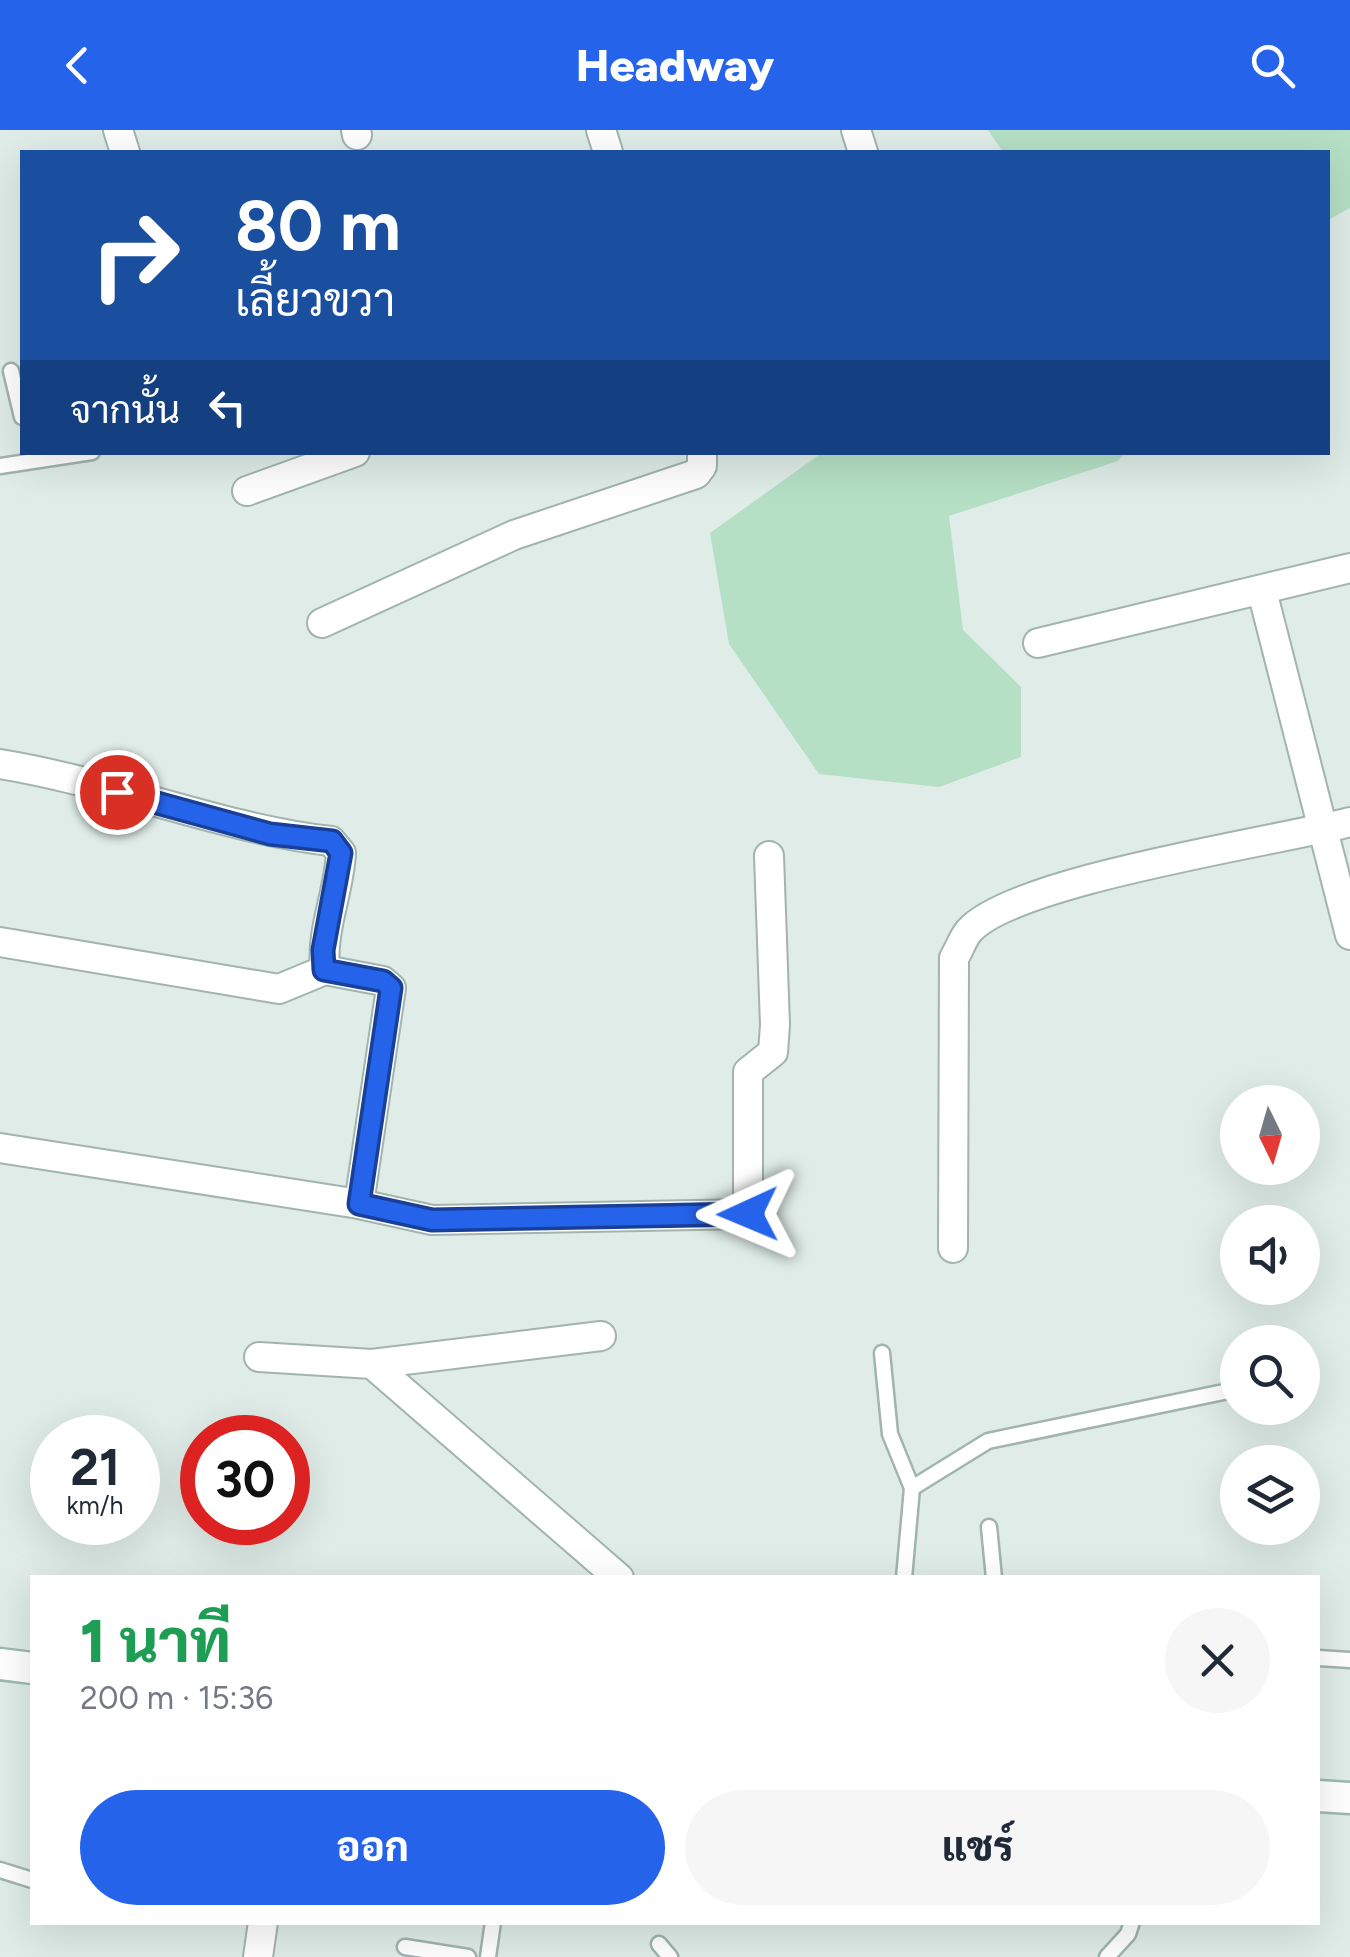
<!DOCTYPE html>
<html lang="th">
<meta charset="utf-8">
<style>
body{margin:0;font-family:Figtree,Sarabun,sans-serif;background:#f6f6f7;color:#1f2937;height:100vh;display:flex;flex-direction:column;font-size:38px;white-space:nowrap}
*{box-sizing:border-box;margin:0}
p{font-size:32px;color:#747a83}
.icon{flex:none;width:55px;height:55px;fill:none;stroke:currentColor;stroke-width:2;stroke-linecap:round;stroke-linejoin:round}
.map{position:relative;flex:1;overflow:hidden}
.sheet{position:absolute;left:30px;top:1445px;width:1290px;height:350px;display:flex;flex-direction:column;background:#fff;border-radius:0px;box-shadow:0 10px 40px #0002}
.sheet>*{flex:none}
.top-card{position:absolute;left:20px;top:20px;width:1310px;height:305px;border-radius:0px;box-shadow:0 10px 40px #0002;background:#1a4fa0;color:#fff;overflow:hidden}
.needle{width:65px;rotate:175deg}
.buttons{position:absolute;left:1220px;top:955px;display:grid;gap:20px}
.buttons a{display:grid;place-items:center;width:100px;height:100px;border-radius:50%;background:#fff;box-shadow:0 10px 40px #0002;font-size:50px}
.speed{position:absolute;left:30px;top:1285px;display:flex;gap:20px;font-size:50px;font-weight:700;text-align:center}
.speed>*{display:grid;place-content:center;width:130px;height:130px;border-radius:50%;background:#fff;box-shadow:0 10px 40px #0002;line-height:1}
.speed small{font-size:25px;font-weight:400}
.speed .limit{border:15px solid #d22;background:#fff;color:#111}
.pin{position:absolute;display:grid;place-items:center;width:85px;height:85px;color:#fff;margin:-42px;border:5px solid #fff;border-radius:50%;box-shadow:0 2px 10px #0007}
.me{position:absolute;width:110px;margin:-55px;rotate:269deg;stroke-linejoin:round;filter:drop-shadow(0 0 8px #0008)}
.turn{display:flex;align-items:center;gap:35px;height:210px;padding:0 50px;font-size:45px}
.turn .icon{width:130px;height:130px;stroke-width:2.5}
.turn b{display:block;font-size:70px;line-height:85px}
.then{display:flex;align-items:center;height:95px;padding:0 50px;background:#0003;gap:20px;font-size:38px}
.round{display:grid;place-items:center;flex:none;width:105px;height:105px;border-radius:52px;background:#f6f6f7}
.overview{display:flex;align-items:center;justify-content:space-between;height:170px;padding:0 50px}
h1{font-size:60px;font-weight:800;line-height:75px;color:#1e9e55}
.action{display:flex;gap:20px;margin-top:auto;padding:20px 50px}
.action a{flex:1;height:115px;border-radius:60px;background:#2563eb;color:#fff;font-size:40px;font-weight:800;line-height:115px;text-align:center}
.action a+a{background:#f6f6f7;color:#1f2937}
header{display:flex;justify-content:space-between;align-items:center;height:130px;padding:0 50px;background:#2563eb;color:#fff;font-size:45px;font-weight:800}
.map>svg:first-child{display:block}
.green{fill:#b5e0c5}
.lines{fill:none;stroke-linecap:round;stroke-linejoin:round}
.lane-casing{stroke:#a1b4af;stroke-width:19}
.street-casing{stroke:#a1b4af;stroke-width:32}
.secondary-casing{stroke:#9cb9b1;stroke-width:35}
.lane{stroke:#fff;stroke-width:14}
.street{stroke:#fff;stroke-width:28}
.secondary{stroke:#fff;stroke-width:30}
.route-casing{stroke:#184099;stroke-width:25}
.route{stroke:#2563eb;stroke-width:18}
</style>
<header><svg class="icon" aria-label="back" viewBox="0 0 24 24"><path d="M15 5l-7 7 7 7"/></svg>Headway<svg class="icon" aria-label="search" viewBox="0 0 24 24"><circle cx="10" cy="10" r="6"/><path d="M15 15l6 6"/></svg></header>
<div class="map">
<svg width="1350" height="1827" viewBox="0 0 1350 1827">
<rect width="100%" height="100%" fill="#dfece7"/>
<g class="green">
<polygon points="988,0 1350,0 1350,78 1328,90 1328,22 1003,22"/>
<polygon points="823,322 1125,323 1118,331 949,386 963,500 1021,557 1021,627 939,657 819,644 729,514 710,403"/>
</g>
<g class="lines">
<g class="lane-casing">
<g id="lane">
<polyline points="11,241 22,287"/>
<polyline points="0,336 92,322"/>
<polyline points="882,1223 890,1304 912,1358"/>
<polyline points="1302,1245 1305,1245"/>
<polyline points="989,1397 994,1448"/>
<polyline points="904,1448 912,1358 988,1311 1238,1259"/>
<polyline points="1318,1528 1350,1530"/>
<polyline points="0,1740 32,1750"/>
<polyline points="659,1814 670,1827"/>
<polyline points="405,1817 468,1827"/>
<polyline points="488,1827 493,1792"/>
<polyline points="1107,1827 1128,1804 1132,1792"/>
</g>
</g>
<g class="street-casing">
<g id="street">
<polyline points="118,0 125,22"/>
<polyline points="356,0 357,5"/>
<polyline points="601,0 608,22"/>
<polyline points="856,0 863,22"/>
<polyline points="247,361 355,322"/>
<polyline points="1262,461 1350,805"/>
<polyline points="322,493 514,405 696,344 702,336 702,322"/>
<polyline points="1038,513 1350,438"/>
<path d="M 0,634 C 112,652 218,698 331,711 L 341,723 C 339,763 321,799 325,840 L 383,851 L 391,858 L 359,1074"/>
<polyline points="0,812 279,859 325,840"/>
<polyline points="0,1018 359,1074 432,1090 748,1084 748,942 773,922 775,895 769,726"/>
<path d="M 953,1118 L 954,828 C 959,820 963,808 969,801 C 1014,750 1273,712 1350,692"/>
<polyline points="259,1227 372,1234 619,1448"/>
<polyline points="372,1234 601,1206"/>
<polyline points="258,1827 263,1792"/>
</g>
</g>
<g class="secondary-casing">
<g id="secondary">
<polyline points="0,1534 32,1538"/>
<polyline points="1318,1666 1350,1668"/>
</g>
</g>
<use href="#lane" class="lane"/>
<use href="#street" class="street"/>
<use href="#secondary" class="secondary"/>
</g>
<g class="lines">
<g class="route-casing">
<polyline id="route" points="117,662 270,704 332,711 341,723 323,820 324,840 383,851 391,858 359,1074 432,1090 748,1084"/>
</g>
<use href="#route" class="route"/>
</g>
</svg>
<div class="buttons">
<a><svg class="needle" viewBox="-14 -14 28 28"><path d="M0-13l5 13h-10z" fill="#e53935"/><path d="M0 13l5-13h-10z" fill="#747a83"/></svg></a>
<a><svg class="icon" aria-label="sound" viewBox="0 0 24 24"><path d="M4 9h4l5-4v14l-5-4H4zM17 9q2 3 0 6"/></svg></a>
<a><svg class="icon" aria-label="search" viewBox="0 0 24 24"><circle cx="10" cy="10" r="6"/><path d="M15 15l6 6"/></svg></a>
<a><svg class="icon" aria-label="layers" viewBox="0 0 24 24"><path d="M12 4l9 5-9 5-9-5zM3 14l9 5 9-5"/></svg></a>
</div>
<div class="speed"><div>21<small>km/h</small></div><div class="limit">30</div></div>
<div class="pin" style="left:117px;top:662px;background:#d93025"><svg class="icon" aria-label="arrive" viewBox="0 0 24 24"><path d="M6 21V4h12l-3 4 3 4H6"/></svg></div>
<svg class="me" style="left:748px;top:1084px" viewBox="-20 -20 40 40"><path d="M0-17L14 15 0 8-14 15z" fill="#2563eb" stroke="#fff" stroke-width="4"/></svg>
<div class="top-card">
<div class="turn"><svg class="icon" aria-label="right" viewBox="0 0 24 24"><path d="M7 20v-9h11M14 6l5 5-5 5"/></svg><div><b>80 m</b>เลี้ยวขวา</div></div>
<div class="then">จากนั้น<svg class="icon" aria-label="left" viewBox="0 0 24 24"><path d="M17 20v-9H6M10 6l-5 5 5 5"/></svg></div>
</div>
<section class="sheet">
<div class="overview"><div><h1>1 นาที</h1><p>200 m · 15:36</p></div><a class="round"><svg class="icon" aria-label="close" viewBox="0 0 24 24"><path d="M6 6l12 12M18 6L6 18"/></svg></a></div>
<div class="action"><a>ออก</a><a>แชร์</a></div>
</section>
</div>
